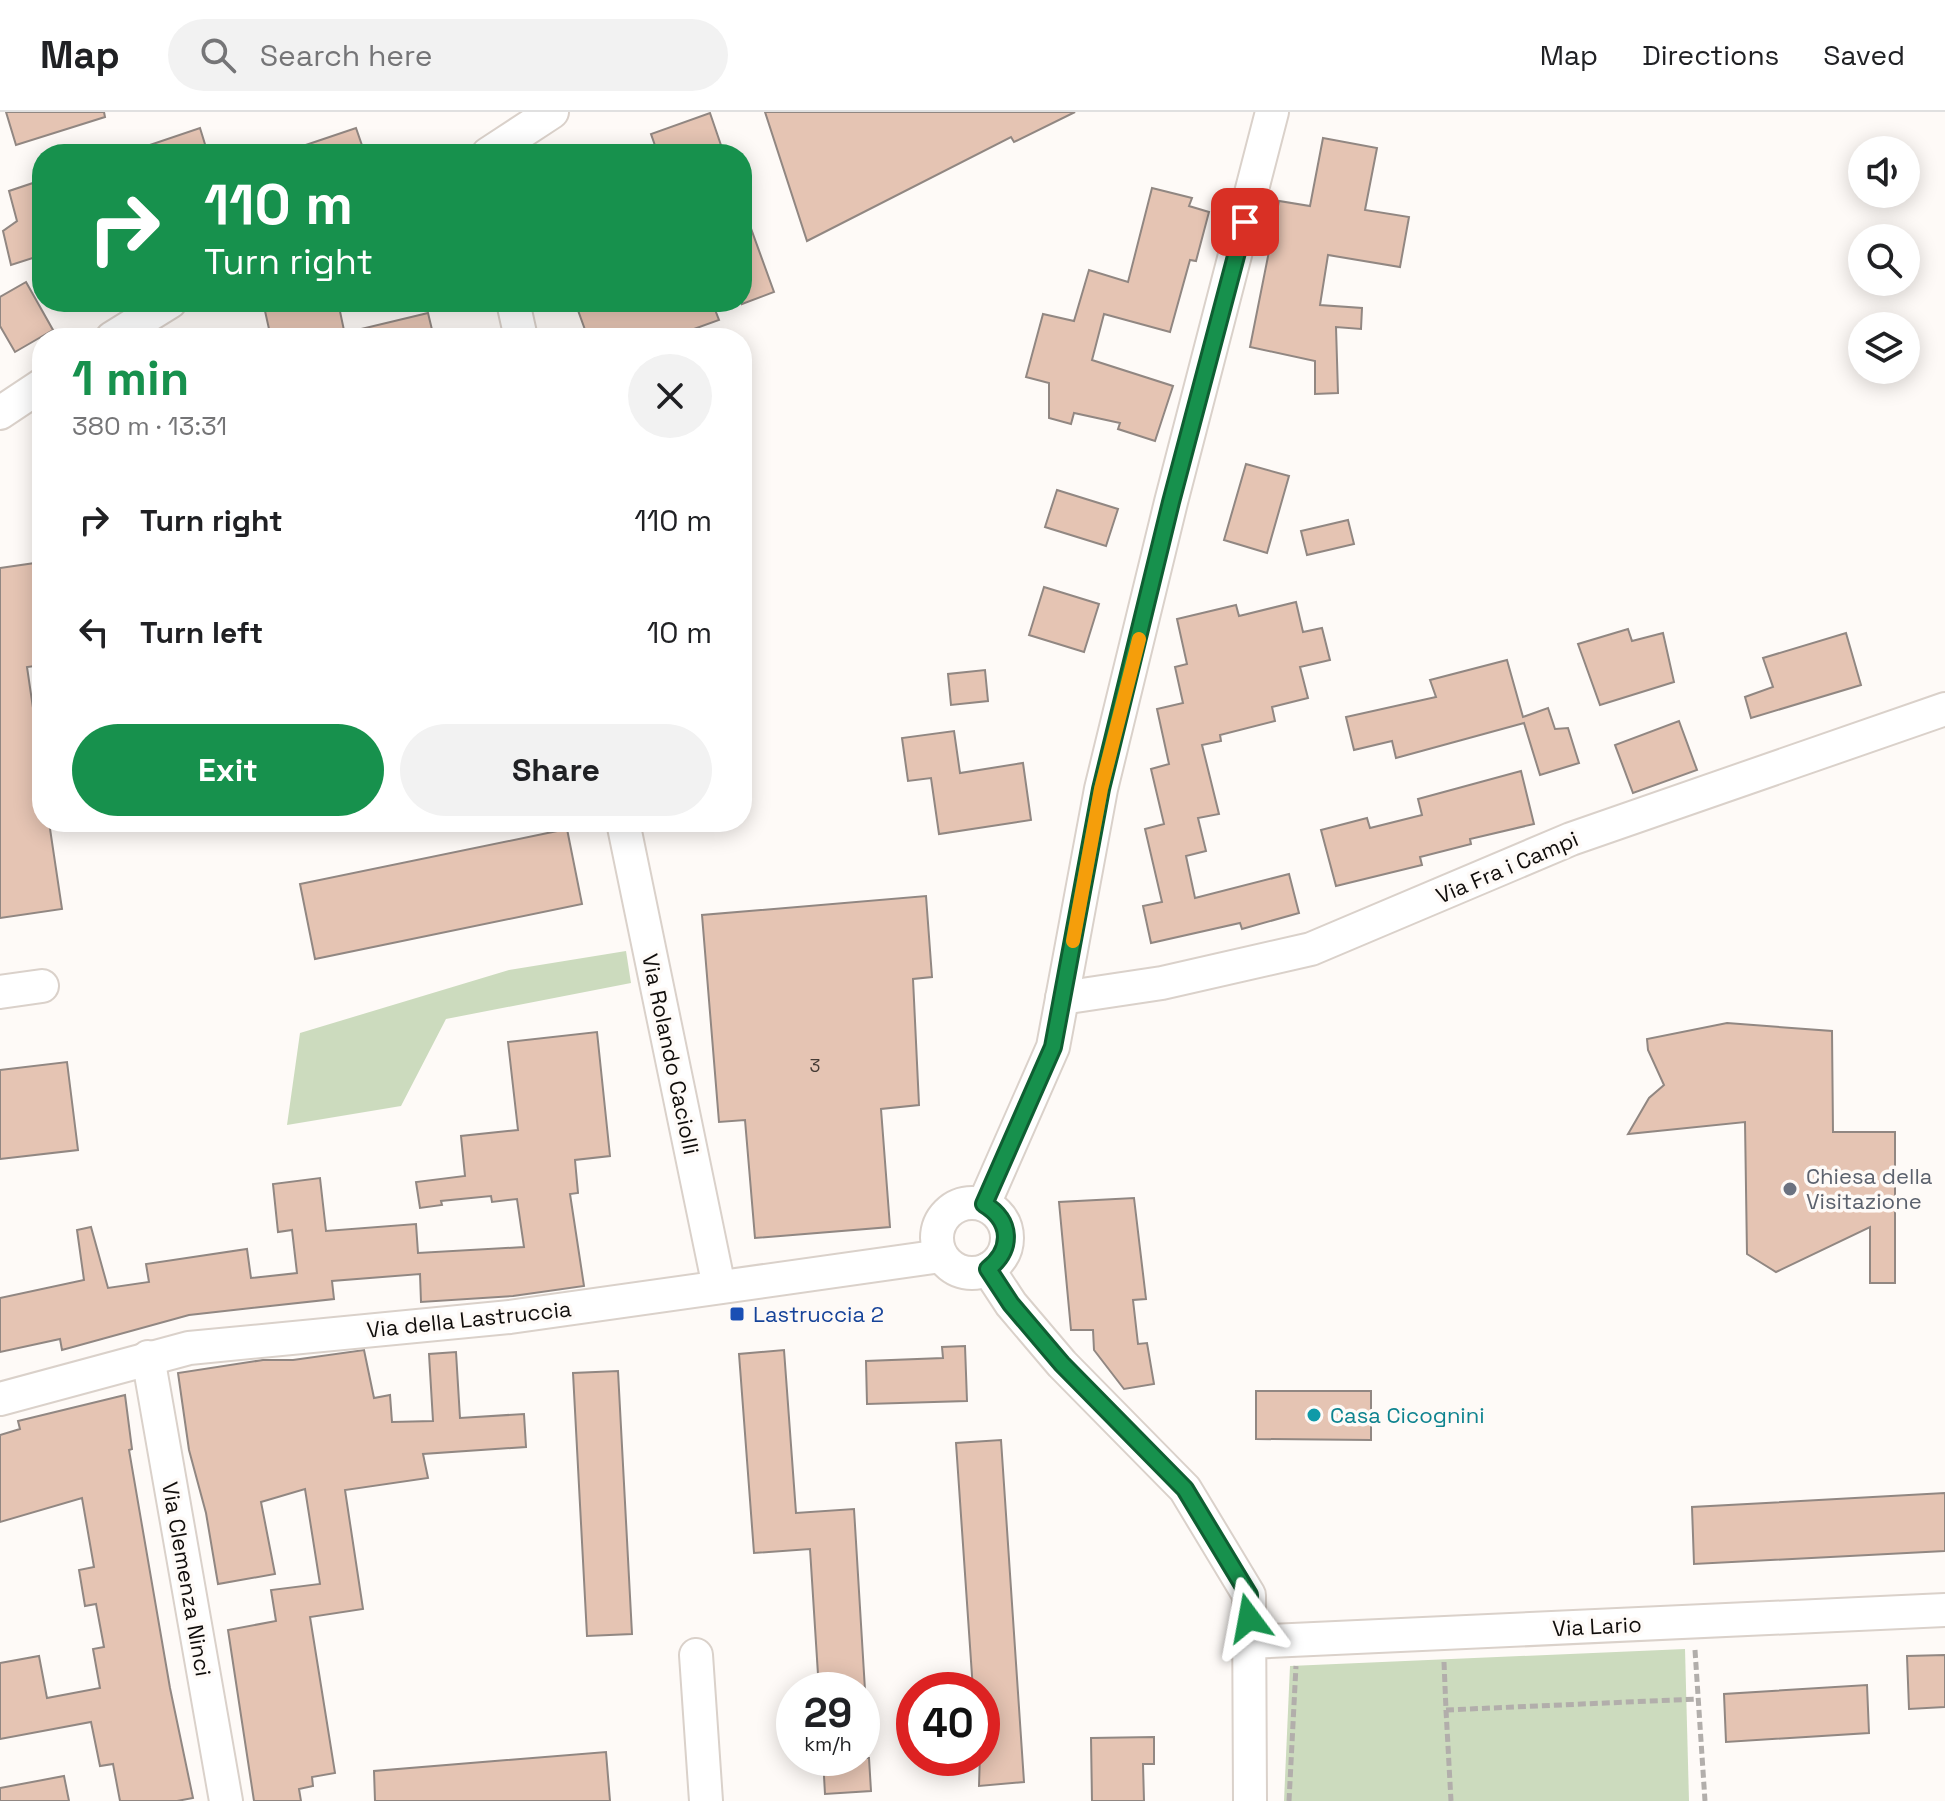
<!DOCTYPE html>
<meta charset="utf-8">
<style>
body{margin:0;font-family:"Space Grotesk",sans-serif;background:#f2f2f2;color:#202124;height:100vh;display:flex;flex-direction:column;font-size:30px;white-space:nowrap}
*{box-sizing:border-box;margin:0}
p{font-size:26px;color:#757577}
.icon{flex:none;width:44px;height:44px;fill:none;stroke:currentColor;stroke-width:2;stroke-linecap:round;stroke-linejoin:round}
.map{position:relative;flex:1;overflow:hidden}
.sheet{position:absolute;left:32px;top:216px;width:720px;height:504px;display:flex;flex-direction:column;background:#fff;border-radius:32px;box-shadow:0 4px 20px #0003}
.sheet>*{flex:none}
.guide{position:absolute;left:32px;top:32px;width:720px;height:168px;border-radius:32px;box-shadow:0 4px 20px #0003;background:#17914d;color:#fff;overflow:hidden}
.tools{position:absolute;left:1848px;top:24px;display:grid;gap:16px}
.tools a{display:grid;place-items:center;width:72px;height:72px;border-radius:50%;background:#fff;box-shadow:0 4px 20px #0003;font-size:40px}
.speed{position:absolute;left:776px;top:1560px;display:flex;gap:16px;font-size:40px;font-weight:700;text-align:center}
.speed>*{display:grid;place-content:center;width:104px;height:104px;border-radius:50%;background:#fff;box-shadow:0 4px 20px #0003;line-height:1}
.speed small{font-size:20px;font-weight:400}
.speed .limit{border:12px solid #d22;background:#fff;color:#111}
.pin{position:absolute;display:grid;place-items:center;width:68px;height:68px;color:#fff;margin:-34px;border-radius:16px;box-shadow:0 4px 12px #0006}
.me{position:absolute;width:88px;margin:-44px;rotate:347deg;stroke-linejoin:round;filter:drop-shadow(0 0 6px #0008)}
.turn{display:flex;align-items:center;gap:28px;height:168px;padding:0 40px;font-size:36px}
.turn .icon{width:104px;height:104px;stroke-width:2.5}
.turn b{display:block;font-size:56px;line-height:68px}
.round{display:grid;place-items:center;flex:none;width:84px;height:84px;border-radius:42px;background:#f2f2f2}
.summary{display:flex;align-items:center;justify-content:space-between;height:136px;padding:0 40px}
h1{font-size:48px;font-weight:800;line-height:60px;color:#17914d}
.primary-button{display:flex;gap:16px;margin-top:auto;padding:16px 40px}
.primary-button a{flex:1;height:92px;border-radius:48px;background:#17914d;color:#fff;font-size:32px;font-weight:800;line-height:92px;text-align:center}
.primary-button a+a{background:#f2f2f2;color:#202124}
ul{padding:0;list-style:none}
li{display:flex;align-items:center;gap:24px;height:112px;padding:0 40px}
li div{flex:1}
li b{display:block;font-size:30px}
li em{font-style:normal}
header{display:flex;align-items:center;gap:48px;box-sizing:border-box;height:112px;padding:0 40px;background:#fff;border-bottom:2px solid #e0e0e0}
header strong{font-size:38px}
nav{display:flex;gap:44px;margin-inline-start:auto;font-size:28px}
.search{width:560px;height:72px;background:#f2f2f2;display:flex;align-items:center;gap:20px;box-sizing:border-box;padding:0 28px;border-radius:44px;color:#757577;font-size:30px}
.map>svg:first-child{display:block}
.green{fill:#ccdbbe}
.building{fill:#e5c4b3;stroke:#918782;stroke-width:2}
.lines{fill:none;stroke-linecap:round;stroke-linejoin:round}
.minor-casing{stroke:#dad1ca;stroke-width:36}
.path{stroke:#b2aeab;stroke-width:5;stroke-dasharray:8 4;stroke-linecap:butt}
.minor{stroke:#fff;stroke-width:32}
.route-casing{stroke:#0f5e32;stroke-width:20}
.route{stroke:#17914d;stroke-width:14}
.slow{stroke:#f59e0b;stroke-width:14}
.worship-dot{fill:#6b7280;stroke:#fefaf7;stroke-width:3}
.transit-dot{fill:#1a4fb4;stroke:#fefaf7;stroke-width:3}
.culture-dot{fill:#0f9aa8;stroke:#fefaf7;stroke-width:3}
.labels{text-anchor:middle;stroke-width:7;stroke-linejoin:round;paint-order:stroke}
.number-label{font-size:18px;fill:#453b35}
.street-label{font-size:22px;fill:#100d0b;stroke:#fefaf7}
.worship-label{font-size:22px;fill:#5b616d;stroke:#fefaf7;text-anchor:start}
.transit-label{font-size:22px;fill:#164399;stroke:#fefaf7;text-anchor:start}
.culture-label{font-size:22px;fill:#0d838f;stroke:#fefaf7;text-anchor:start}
</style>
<header>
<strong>Map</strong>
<div class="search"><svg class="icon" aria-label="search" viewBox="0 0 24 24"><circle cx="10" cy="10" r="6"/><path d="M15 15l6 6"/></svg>Search here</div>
<nav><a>Map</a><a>Directions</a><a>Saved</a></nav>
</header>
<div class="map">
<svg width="1945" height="1689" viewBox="0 0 1945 1689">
<rect width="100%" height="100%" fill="#fefaf7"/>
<g class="green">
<polygon points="626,839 631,871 446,907 401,994 287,1013 300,921 509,858"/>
<polygon points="1685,1537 1689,1689 1284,1689 1290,1554"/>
</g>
<g class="building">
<polygon points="6,0 104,0 105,5 16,33"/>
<polygon points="765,0 1075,0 1014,30 1011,25 807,129"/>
<polygon points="710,1 724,42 658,42 651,22"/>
<polygon points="200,16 208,42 135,42 135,38"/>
<polygon points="356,16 365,42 292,42 291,38"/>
<polygon points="1323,26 1377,36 1365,98 1409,105 1400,155 1328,143 1320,193 1362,196 1361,217 1336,215 1338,281 1315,282 1315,249 1250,235 1279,89 1310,94"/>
<polygon points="42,68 42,143 11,153 3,119 17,109 9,79"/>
<polygon points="1152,76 1192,86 1189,94 1209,100 1196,149 1190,148 1170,220 1104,202 1092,248 1173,274 1155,329 1118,317 1120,311 1074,301 1071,312 1049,306 1049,271 1026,265 1043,202 1074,209 1089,158 1128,170"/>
<polygon points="742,100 745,100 774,180 742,192"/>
<polygon points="26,170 53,218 15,240 0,214 0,185"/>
<polygon points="263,190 338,190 345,223 271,226"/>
<polygon points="575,190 712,190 719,208 669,226 588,226"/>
<polygon points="428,201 434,226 362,226 361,217"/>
<polygon points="1246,352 1289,364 1267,441 1224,428"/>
<polygon points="1057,378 1118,397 1106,434 1045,415"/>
<polygon points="1348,408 1354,432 1307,443 1301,419"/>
<polygon points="42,450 42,553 27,555 42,657 42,710 49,710 62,797 0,806 0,456"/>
<polygon points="1044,475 1099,492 1084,540 1029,523"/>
<polygon points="1296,490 1303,520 1322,516 1330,548 1300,555 1308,586 1272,595 1275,609 1220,623 1221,629 1202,633 1219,702 1198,706 1206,739 1186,744 1195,786 1289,762 1299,801 1242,817 1240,811 1151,831 1143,794 1162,790 1145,717 1164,712 1151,657 1169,652 1157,597 1183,591 1175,555 1187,552 1177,507 1236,493 1239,504"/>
<polygon points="1628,517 1632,529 1663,521 1674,570 1600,593 1578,532"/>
<polygon points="1846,521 1861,573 1751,606 1745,585 1773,575 1763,546"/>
<polygon points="1507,548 1523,605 1548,596 1555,617 1568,616 1579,651 1540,663 1524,611 1396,646 1392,629 1354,638 1346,605 1436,585 1430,568"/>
<polygon points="985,558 988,589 951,593 948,562"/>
<polygon points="1679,609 1697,658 1633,681 1615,633"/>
<polygon points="954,619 960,661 1023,651 1031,708 939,722 931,666 908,669 902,626"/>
<polygon points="1521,659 1534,712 1470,727 1471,732 1420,745 1422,753 1336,774 1321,718 1367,706 1370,716 1422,703 1418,687"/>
<polygon points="567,717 582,792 315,847 300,772"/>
<polygon points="926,784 932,865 913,867 919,993 881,997 890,1115 755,1126 745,1008 719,1010 702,803"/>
<polygon points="1727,911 1832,919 1833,1020 1895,1020 1895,1171 1870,1171 1870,1115 1776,1160 1747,1142 1745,1010 1628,1022 1649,986 1664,973 1648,938 1647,927"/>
<polygon points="597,920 610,1044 575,1048 578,1081 570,1082 584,1174 513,1184 421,1190 420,1162 332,1169 334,1187 189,1203 62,1238 60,1227 0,1240 0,1186 84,1168 77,1118 91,1115 108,1176 149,1170 146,1152 247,1137 251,1166 297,1161 292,1118 278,1120 273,1072 320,1066 326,1119 416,1112 418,1141 524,1135 517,1087 492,1090 491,1084 441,1089 442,1093 420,1096 416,1070 465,1064 461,1024 518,1018 508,930"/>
<polygon points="67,950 78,1038 0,1047 0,958"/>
<polygon points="1134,1086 1146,1187 1133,1188 1138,1232 1147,1231 1154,1272 1124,1277 1094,1238 1093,1218 1071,1218 1059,1090"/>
<polygon points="965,1234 967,1289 867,1292 866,1249 943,1246 942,1235"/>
<polygon points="364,1238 374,1286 390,1283 392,1310 433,1309 429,1242 456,1240 460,1306 524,1302 526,1335 423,1342 428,1366 345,1378 363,1497 310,1505 335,1661 312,1665 313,1674 299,1677 301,1689 254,1689 228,1518 276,1509 271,1478 320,1472 305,1377 261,1390 275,1462 218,1472 206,1401 189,1338 178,1261 263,1248 293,1248"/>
<polygon points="784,1238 796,1401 854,1397 865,1578 819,1578 810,1437 754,1441 739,1242"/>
<polygon points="618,1259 632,1522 587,1524 573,1261"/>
<polygon points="1256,1279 1371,1279 1371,1328 1256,1327"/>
<polygon points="125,1283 132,1337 129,1338 170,1576 193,1686 177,1689 120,1689 113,1652 100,1654 91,1610 0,1627 0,1551 39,1544 47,1586 100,1576 93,1537 104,1535 96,1492 85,1494 79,1458 94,1455 82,1386 0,1410 0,1323 20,1317 18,1309"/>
<polygon points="1001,1328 1024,1670 979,1674 982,1578 973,1578 956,1331"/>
<polygon points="1945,1381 1945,1439 1694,1452 1692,1395"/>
<polygon points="1945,1543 1945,1595 1909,1597 1907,1544"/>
<polygon points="1867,1573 1869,1621 1726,1630 1724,1582"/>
<polygon points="1154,1625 1154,1652 1143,1652 1144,1689 1092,1689 1091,1626"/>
<polygon points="606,1640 610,1689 375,1689 374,1659"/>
<polygon points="823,1646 869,1646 871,1679 825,1682"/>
<polygon points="64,1664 69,1689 0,1689 0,1676"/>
</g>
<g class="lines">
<g class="minor-casing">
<g id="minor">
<polyline points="488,42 552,0"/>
<polyline points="513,190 521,226"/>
<polyline points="112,226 170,190"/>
<polyline points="0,301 42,273"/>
<polyline points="623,710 719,1175"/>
<polyline points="0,880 42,874"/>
<polyline points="1062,886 1162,871 1311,837 1571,727 1945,597"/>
<circle cx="972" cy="1126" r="35"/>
<polyline points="984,1092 1053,935 1101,677 1171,390 1272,0"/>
<polyline points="988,1157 1011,1192 1062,1252 1185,1377 1249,1483 1250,1689"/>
<polyline points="148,1245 226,1689"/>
<polyline points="0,1287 189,1236 510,1205 941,1144"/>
<polyline points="1249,1530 1945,1498"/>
<polyline points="696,1543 706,1689"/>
</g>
</g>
<g class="path">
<polyline points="1695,1538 1705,1689"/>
<polyline points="1444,1550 1446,1598 1697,1587"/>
<polyline points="1446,1598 1451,1689"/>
<polyline points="1289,1689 1296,1554"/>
</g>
<use href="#minor" class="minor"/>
</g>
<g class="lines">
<g class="route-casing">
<path id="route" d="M 1245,110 L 1171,390 L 1101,677 L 1053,935 L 984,1092 C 1012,1109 1013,1137 988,1157 L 1011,1192 L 1062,1252 L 1185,1377 L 1249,1483 L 1249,1506"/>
</g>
<use href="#route" class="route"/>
<polyline class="slow" points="1073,829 1101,677 1139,527"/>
</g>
<circle class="worship-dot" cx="1790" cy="1077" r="8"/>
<rect class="transit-dot" x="729" y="1194" width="16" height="16" rx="4"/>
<circle class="culture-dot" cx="1314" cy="1303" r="8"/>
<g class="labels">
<g class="number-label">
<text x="815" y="960">3</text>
</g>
<g class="street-label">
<text transform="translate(1507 755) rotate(-23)" y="8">Via Fra i Campi</text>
<text transform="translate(671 942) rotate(78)" y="8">Via Rolando Caciolli</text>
<text transform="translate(469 1207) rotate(-6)" y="8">Via della Lastruccia</text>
<text transform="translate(187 1467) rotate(80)" y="8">Via Clemenza Ninci</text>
<text transform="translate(1597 1514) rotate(-3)" y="8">Via Lario</text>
</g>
<g class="worship-label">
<text x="1806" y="1072">Chiesa della<tspan x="1806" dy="25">Visitazione</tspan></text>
</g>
<g class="transit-label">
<text x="753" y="1210">Lastruccia 2</text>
</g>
<g class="culture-label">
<text x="1330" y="1311">Casa Cicognini</text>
</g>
</g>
</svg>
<div class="tools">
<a><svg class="icon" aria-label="sound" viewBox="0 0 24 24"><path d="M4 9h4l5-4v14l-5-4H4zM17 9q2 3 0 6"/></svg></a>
<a><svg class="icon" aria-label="search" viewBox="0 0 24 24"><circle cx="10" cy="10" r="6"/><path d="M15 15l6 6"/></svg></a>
<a><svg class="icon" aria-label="layers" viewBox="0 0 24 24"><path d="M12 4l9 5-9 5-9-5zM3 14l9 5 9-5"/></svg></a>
</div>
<div class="speed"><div>29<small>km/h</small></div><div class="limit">40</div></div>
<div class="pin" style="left:1245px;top:110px;background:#d93025"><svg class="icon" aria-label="arrive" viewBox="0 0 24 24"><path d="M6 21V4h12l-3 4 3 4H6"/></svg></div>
<svg class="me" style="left:1249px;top:1506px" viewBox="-20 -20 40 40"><path d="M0-17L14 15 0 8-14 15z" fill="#17914d" stroke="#fff" stroke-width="4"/></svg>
<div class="guide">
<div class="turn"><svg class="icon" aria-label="right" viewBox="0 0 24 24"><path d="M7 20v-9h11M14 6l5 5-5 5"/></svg><div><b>110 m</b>Turn right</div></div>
</div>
<section class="sheet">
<div class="summary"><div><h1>1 min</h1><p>380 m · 13:31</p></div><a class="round"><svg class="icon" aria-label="close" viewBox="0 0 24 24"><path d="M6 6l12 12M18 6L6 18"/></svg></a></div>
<ul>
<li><svg class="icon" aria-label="right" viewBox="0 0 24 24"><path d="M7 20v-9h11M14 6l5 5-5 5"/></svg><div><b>Turn right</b></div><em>110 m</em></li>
<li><svg class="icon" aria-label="left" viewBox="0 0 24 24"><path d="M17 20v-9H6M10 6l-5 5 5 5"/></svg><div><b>Turn left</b></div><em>10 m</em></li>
</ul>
<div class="primary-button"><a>Exit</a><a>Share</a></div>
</section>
</div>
